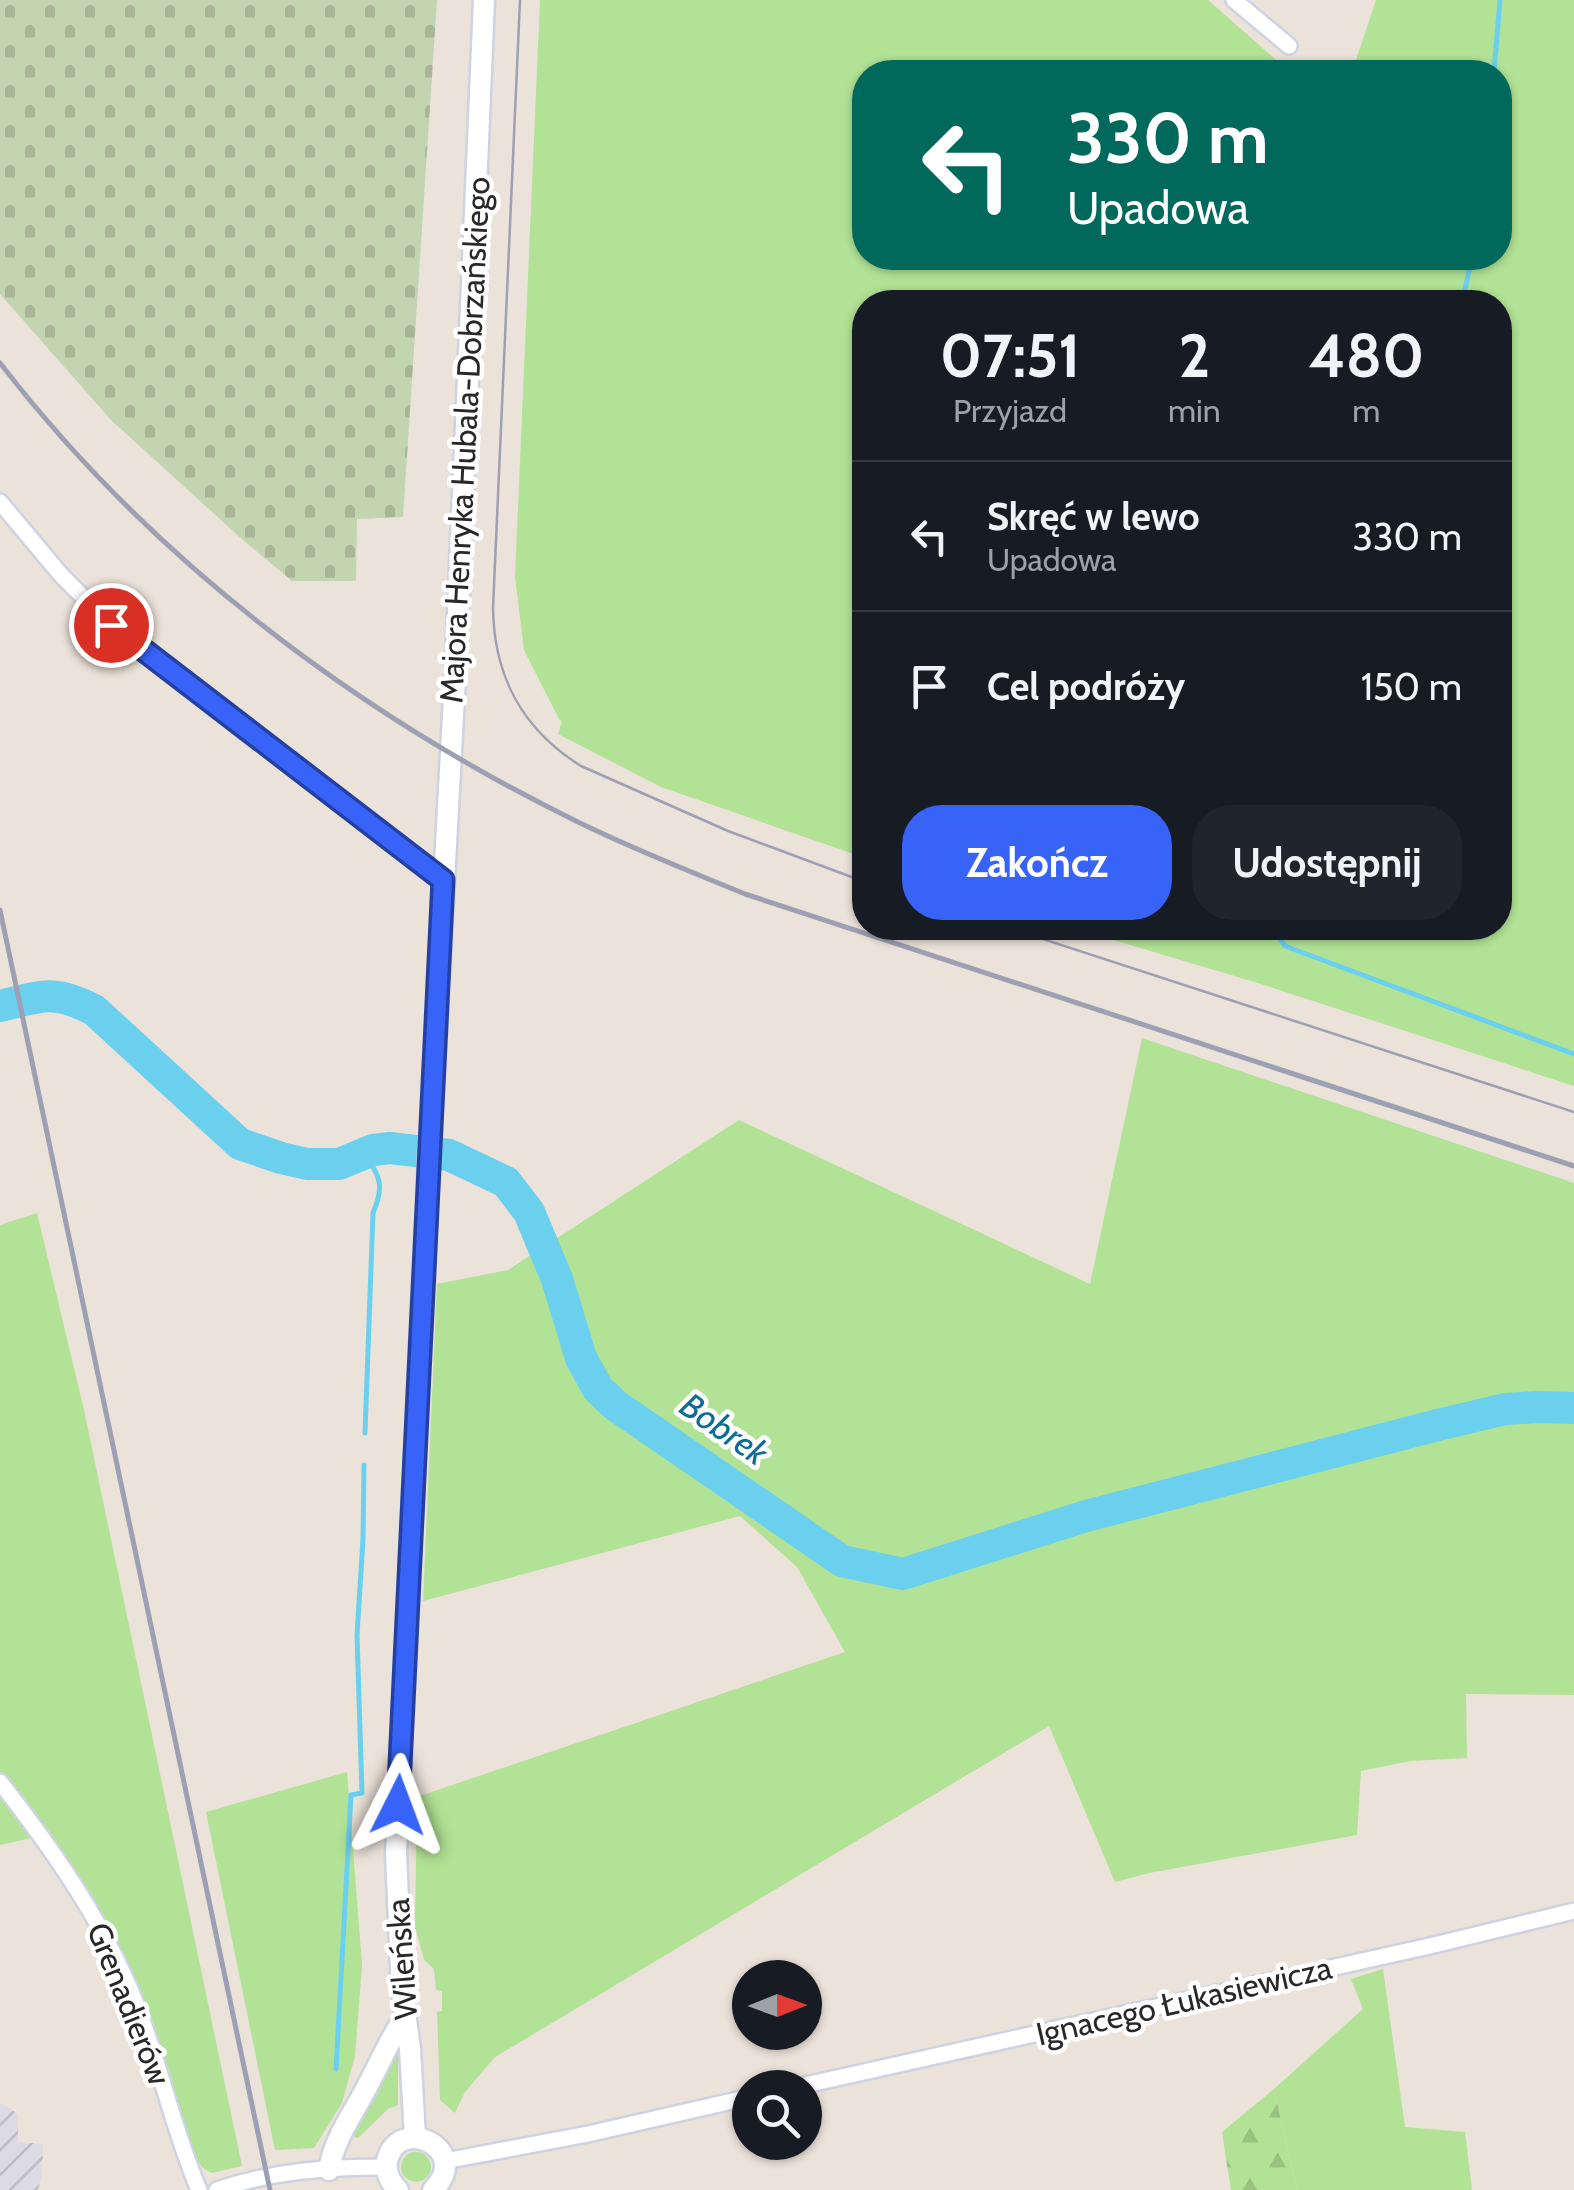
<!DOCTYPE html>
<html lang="pl">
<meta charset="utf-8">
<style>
body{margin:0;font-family:Cabin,sans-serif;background:#20242c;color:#f1f3f6;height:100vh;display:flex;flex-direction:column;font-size:38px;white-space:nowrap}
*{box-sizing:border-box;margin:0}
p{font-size:32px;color:#9ea1a6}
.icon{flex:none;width:55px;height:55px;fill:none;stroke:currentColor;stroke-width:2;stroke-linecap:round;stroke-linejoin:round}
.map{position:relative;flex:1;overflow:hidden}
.sheet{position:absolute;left:852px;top:290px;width:660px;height:650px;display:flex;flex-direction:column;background:#171b24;border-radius:40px;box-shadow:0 2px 8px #0004}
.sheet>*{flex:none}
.hud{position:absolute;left:852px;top:60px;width:660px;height:210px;border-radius:40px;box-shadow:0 2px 8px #0004;background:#00695c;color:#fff;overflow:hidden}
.needle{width:65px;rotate:89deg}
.tools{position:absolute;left:732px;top:1960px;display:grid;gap:20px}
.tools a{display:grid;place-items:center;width:90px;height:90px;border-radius:50%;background:#171b24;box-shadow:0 2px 8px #0004;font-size:50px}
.pin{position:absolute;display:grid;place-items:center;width:85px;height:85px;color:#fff;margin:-42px;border:5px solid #fff;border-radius:50%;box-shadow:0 2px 10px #0007}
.me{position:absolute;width:110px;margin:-55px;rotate:3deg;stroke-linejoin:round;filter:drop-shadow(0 0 8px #0008)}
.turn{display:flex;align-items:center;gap:35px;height:210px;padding:0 50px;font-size:45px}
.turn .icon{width:130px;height:130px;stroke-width:2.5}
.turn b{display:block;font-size:70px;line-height:85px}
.eta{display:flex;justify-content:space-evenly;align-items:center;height:170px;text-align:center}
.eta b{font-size:60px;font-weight:700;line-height:70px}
.action{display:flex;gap:20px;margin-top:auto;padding:20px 50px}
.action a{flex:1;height:115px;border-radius:40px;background:#3763f9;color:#fff;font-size:40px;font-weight:700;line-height:115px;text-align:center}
.action a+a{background:#20242c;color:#f1f3f6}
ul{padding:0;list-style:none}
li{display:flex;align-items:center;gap:30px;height:150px;padding:0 50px;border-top:2px solid #363941}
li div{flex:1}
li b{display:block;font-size:38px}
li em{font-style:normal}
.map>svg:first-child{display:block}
.industrial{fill:url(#industrial-furrows)}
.grass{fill:#b2e295}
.forest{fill:url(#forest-firs)}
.cemetery{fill:url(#cemetery-stones)}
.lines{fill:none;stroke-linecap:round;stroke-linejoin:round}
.stream{stroke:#6bd0ee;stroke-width:5}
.river{stroke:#6bd0ee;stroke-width:32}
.street-casing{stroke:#ced3e1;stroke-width:20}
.secondary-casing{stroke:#ced3e1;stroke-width:25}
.street{stroke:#fff;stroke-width:15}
.secondary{stroke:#fff;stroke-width:20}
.tram{stroke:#9ca0b2;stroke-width:2.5}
.rail{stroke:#9ca0b2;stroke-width:5}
.route-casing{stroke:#2440a2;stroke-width:25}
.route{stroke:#3763f9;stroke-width:18}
.labels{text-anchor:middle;stroke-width:9;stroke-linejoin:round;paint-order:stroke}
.street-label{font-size:32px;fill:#282828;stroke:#fff}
.water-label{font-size:35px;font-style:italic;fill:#0d6d96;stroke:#fff}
</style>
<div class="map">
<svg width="1574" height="2190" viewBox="0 0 1574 2190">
<defs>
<pattern id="industrial-furrows" width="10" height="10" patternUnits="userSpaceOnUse" patternTransform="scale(2.5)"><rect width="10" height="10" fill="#dcdae3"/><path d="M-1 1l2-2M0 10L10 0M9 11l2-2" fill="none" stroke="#bdbbc3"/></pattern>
<pattern id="forest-firs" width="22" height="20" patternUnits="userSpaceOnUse" patternTransform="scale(2.5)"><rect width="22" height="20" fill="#b2e295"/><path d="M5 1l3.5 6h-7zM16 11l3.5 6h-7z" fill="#99c280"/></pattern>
<pattern id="cemetery-stones" width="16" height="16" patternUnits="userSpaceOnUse" patternTransform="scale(2.5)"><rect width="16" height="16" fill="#c3d4b0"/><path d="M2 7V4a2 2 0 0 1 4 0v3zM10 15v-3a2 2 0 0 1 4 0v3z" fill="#a8b697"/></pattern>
</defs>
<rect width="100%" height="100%" fill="#ebe2d9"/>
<polygon class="industrial" points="0,2103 18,2114 18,2142 43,2144 42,2176 38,2190 0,2190"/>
<g class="grass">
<polygon points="540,0 1208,0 1290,72 865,72 865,258 1500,258 1500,72 1352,72 1376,0 1574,0 1574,1086 1258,983 1073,928 1500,928 1500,302 865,302 865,858 661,787 558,734 562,721 559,719 524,650 515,577"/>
<polygon points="1142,1038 1574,1183 1574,1695 1466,1694 1467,1758 1410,1761 1361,1771 1357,1835 1149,1873 1115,1882 1049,1726 495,2057 465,2092 455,2113 440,2100 437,2012 442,2011 442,1991 436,1990 434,1969 424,1960 415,1926 417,1797 845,1652 797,1567 740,1516 423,1601 437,1284 508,1270 739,1120 1090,1284"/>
<polygon points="37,1213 84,1410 242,2166 211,2173 202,2167 194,2154 156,2036 107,1922 48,1834 0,1845 0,1225"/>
<polygon points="347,1772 362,1965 355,2056 342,2103 314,2148 275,2150 206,1812"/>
<polygon points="1383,1969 1405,2127 1465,2132 1472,2190 1297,2190 1274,2089 1363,2009 1351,1979"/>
<polygon points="398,2042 398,2105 388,2109 358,2138 349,2135"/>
<circle cx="416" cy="2167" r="15"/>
</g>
<polygon class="forest" points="1274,2089 1297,2190 1231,2190 1222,2132"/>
<polygon class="cemetery" points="0,0 437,0 403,517 357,519 356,581 292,581 244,541 111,420 0,294"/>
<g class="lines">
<g class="stream">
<polyline points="1494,72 1500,0"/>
<polyline points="1462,302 1472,258"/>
<polyline points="1273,928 1285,946 1574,1054"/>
<path d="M 364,1153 C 380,1177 385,1185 373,1213 L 365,1433"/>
<polyline points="336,2069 351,1795 362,1793 357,1635 363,1539 364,1465"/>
</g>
<path class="river" d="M 0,1006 C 43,996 53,989 94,1010 L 240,1144 L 281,1158 L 307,1164 L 339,1164 L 373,1150 L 390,1148 L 449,1155 L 506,1182 L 529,1212 L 557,1279 L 581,1358 L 598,1389 L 615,1405 L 842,1561 L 903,1574 L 1086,1516 L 1438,1425 L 1505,1409 L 1539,1407 L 1574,1408"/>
<g class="street-casing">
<g id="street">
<polyline points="1234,0 1289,46"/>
<polyline points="0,502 61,575 111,625 443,881"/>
<path d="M 0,1782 C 57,1855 109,1930 141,2017 C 162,2074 175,2134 199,2190"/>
<polyline points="792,2088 1434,1945 1574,1911"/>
<polyline points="445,2161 588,2134 750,2097"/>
<path d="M 217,2190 C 271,2171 329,2167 386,2167"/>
</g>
</g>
<g class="secondary-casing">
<g id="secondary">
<polyline points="415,2137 410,2049 402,1991 396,1854 428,1177 456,660 484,0"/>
<path d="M 329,2170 C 334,2137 356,2110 370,2081 C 382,2059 390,2038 405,2017"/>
<path d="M 398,2190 C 390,2182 385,2173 387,2161 C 398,2113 474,2149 433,2190"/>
</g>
</g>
<use href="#street" class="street"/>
<use href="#secondary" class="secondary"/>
<g class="tram">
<path d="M 520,0 L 493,608 C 494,677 522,729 581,766 L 728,831 L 865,882"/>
<polyline points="1009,928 1574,1112"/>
</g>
<g class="rail">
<path d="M 0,363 C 151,559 357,714 578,822 C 633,849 689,871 745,894 L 1574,1166"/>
<polyline points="0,910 270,2190"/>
</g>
</g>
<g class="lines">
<g class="route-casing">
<polyline id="route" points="111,625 443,880 398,1805"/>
</g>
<use href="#route" class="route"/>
</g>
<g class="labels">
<g class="street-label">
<text transform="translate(465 440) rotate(-87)" y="11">Majora Henryka Hubala-Dobrzańskiego</text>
<text transform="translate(402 1959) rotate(-94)" y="11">Wileńska</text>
<text transform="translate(1184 2001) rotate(-13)" y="11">Ignacego Łukasiewicza</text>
<text transform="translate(129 2004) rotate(68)" y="11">Grenadierów</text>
</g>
<g class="water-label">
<text transform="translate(724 1429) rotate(35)" y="12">Bobrek</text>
</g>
</g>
</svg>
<div class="tools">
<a><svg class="needle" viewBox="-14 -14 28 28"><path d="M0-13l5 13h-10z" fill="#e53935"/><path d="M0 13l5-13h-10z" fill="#9ea1a6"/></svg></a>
<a><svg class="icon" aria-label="search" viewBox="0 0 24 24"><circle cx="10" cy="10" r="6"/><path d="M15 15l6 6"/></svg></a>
</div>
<div class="pin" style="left:111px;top:625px;background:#d93025"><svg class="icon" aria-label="arrive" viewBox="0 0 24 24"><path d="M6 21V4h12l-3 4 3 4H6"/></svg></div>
<svg class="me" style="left:398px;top:1805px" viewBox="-20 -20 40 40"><path d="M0-17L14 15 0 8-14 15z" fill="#3763f9" stroke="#fff" stroke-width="4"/></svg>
<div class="hud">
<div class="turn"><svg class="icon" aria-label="left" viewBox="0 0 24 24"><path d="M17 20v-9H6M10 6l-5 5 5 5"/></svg><div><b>330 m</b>Upadowa</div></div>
</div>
<section class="sheet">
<div class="eta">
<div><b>07:51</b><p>Przyjazd</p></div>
<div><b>2</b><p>min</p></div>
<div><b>480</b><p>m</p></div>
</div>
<ul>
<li><svg class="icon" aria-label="left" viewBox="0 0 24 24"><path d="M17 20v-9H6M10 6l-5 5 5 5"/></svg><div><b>Skręć w lewo</b><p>Upadowa</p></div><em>330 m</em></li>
<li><svg class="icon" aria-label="arrive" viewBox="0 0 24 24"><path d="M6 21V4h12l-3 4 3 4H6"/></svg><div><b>Cel podróży</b></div><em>150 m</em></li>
</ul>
<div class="action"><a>Zakończ</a><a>Udostępnij</a></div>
</section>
</div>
